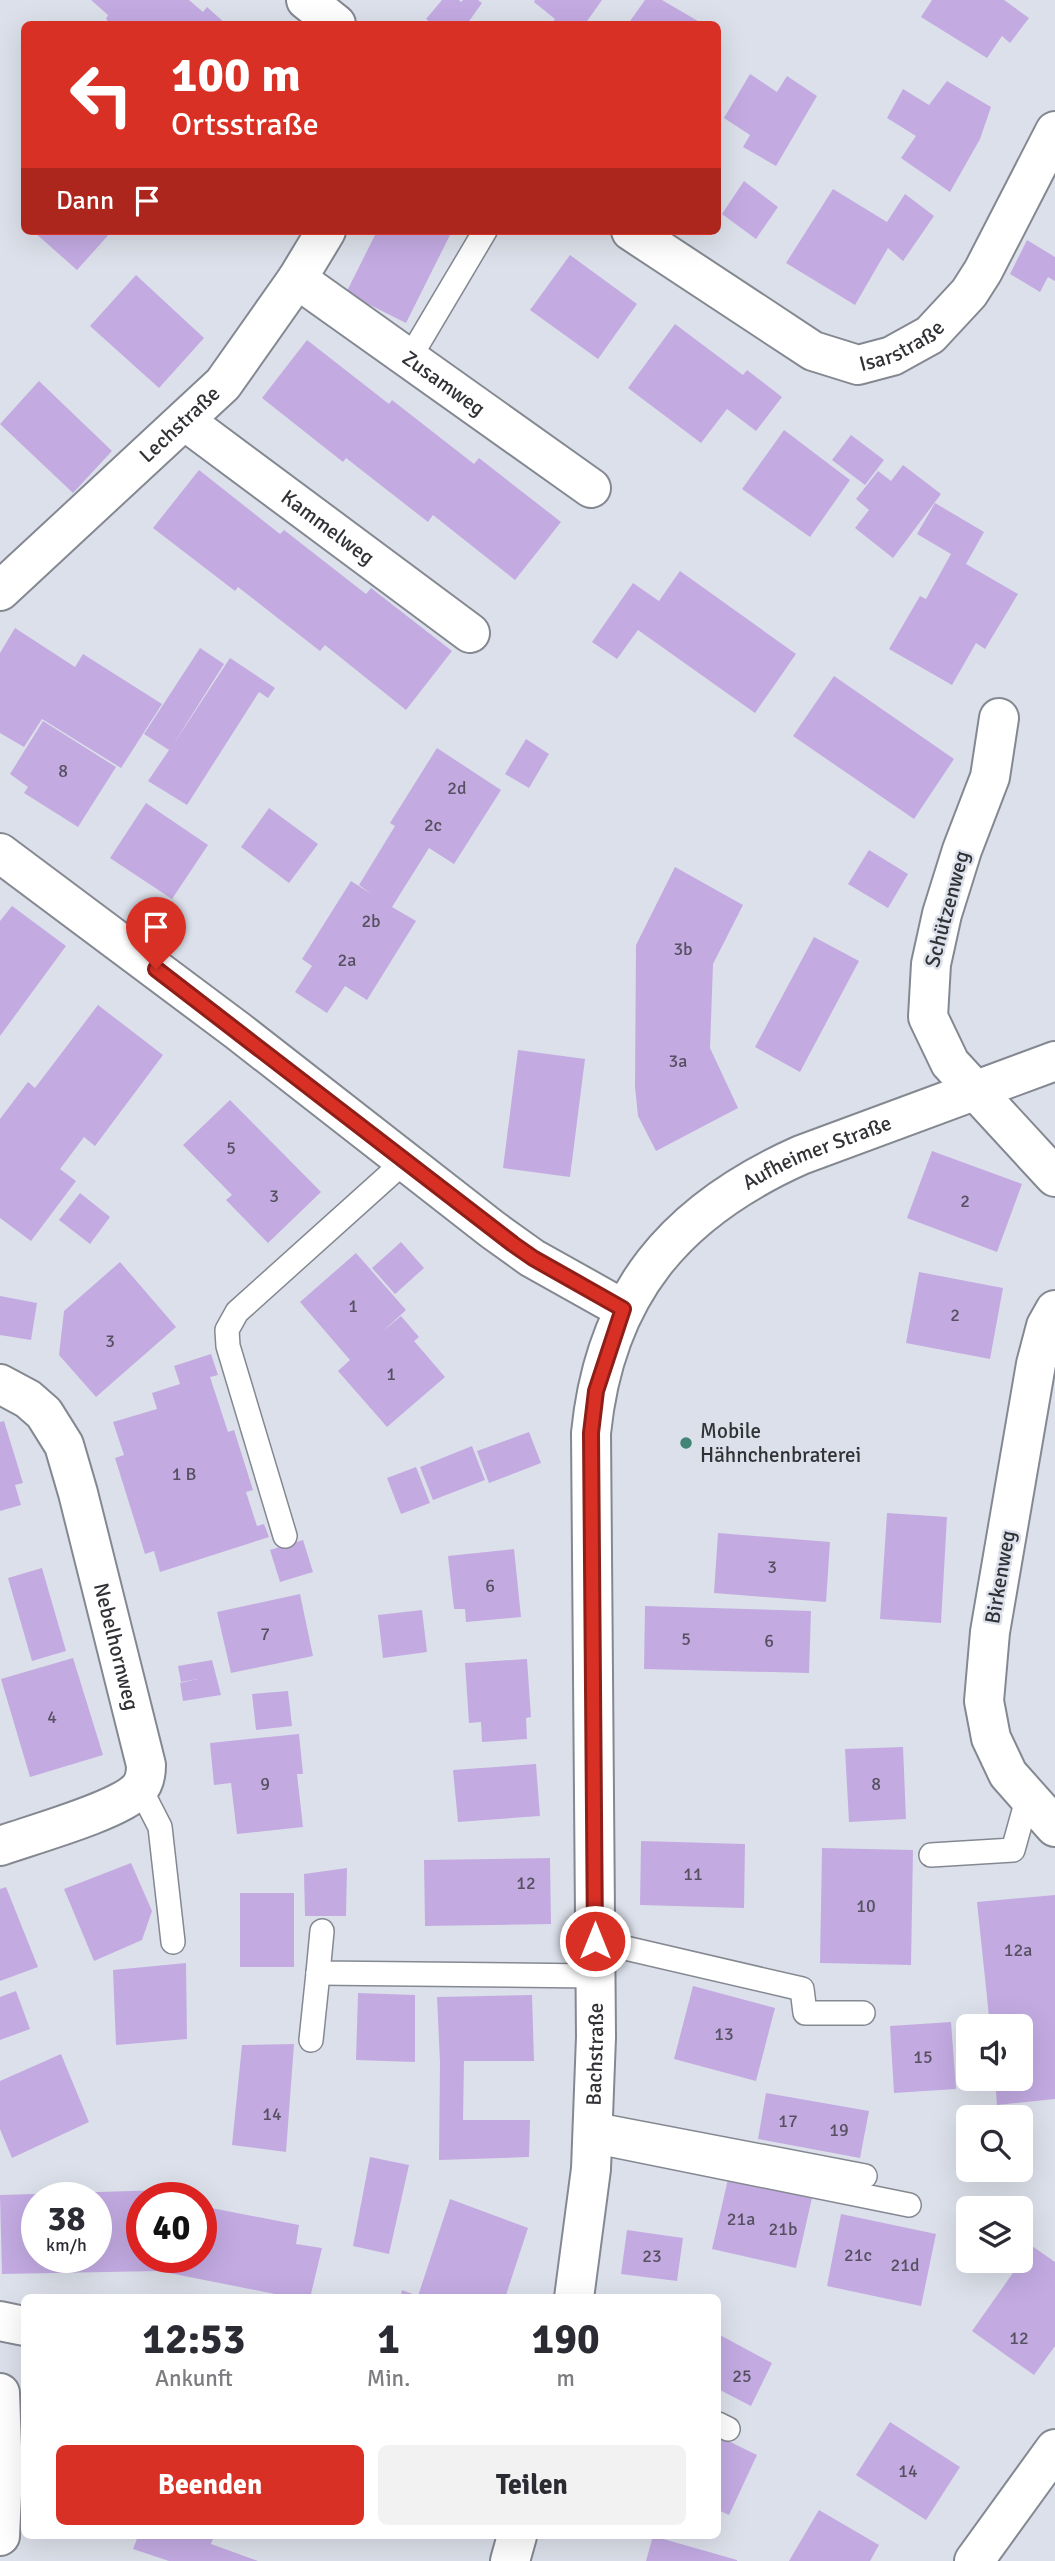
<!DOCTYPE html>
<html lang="de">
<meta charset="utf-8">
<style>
body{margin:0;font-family:Signika,sans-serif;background:#f2f2f3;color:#2b2b33;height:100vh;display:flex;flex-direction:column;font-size:26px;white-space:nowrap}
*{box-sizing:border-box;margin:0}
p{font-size:23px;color:#7c7c81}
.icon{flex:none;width:38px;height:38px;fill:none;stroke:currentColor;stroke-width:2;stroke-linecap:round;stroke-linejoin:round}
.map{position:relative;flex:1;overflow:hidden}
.sheet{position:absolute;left:21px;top:2294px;width:700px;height:245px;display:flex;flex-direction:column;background:#fff;border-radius:10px;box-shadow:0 7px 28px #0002}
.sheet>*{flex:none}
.banner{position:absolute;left:21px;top:21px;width:700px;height:214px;border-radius:10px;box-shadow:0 7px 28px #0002;background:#d93025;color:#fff;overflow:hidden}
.buttons{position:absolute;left:956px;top:2014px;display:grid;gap:14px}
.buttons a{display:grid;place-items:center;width:77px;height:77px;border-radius:10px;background:#fff;box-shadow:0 7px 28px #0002;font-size:35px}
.speed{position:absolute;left:21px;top:2182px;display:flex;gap:14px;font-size:35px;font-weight:700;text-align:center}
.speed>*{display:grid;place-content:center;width:91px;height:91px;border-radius:50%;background:#fff;box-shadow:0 7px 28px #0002;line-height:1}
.speed small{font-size:18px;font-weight:400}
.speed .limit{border:10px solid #d22;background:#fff;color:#111}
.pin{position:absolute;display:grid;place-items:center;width:60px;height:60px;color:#fff;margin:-72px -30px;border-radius:50% 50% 50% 0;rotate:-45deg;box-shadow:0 0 7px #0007}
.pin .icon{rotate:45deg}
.me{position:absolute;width:77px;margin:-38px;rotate:0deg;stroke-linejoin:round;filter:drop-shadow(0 0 5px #0008)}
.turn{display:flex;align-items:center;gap:24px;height:147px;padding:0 35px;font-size:32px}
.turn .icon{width:91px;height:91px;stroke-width:2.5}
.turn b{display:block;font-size:49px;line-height:60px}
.then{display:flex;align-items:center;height:66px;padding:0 35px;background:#0003;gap:14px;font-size:26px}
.eta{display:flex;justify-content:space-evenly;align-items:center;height:119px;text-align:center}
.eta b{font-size:42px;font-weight:700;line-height:49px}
.primary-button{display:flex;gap:14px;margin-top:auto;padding:14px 35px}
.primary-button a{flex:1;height:80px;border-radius:10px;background:#d93025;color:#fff;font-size:28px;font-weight:700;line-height:80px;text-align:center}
.primary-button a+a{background:#f2f2f3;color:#2b2b33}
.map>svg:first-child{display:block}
.building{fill:#c3abe2;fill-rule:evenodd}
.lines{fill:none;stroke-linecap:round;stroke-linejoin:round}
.lane-casing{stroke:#848891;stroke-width:26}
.street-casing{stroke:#848891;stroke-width:42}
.secondary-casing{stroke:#848891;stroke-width:42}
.lane{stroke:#fff;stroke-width:23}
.street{stroke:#fff;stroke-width:38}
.secondary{stroke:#fff;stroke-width:38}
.route-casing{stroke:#8d1f18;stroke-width:18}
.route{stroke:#d93025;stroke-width:12}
.poi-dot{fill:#428475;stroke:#dce0ea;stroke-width:2.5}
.labels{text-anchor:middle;stroke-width:5;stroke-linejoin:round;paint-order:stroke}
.number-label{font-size:18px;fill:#565061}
.street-label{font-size:21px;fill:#313236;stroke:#dce0ea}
.poi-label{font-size:21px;fill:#313236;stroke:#dce0ea;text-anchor:start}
</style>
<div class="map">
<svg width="1055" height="2561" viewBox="0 0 1055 2561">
<rect width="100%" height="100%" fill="#dce0ea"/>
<g class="building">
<polygon points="91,0 189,0 203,12 207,7 226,24 111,24 106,19 108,15"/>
<polygon points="442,0 459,0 461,2 463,0 478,0 482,3 467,24 433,24 426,19"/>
<polygon points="535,0 602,0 585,24 551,24 555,19 534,2"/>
<polygon points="645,0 662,0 703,24 628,24"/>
<polygon points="932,0 1004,0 1029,18 1010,43 1002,36 987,58 921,17"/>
<polygon points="750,74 777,92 787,76 817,96 776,166 743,147 750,135 724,118"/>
<polygon points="947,81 991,107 980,139 950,192 901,158 916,136 887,118 903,89 929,105"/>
<polygon points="744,181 778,207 756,239 722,214"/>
<polygon points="833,189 887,222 905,194 934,216 903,261 888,248 855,305 786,263"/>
<polygon points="33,231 112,231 77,270"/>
<polygon points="377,231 452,231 406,323 346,293"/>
<polygon points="1027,240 1055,257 1055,281 1048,277 1040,292 1010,274"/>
<polygon points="570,255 637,304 598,359 530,310"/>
<polygon points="136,275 204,338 159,388 90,326"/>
<polygon points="675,324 743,375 747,370 782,397 756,431 727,409 701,443 628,388"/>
<polygon points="307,340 389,404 392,400 474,464 479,458 561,522 515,580 433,515 428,522 346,458 343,462 262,398"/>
<polygon points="39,381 112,451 73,493 0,424"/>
<polygon points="784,430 850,480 810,537 742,489"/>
<polygon points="851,435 884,460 865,485 832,460"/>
<polygon points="903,465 941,494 893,558 855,528 869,510 856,499 878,471 891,481"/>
<polygon points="199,470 280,534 284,530 366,594 371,588 452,651 406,710 325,645 320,651 238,587 235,591 153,528"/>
<polygon points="935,503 984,532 966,564 1018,594 985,649 976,643 952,685 889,649 920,596 926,599 951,554 917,534"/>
<polygon points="680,571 796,654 755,713 638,630 617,659 592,642 633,583 659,601"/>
<polygon points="15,628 75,667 83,654 162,704 121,768 42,719 24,747 0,733 0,653"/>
<polygon points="200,648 224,664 171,748 230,658 275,688 268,698 259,692 187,805 148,781 169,750 144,734"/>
<polygon points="834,676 954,759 914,819 793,736"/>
<polygon points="43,721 116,767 78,827 24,793 28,787 10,774"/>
<polygon points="526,739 549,754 529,788 505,774"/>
<polygon points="437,748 501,790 454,864 429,848 392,907 416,921 367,1000 345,986 327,1013 295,992 312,966 302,959 351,881 373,895 359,885 395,826 390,823"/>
<polygon points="146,803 208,845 172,899 110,858"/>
<polygon points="269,808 318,844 289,883 241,847"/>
<polygon points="869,850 908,874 888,908 848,884"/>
<polygon points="675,867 743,905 713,964 710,1048 738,1108 656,1151 638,1116 635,1087 636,945"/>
<polygon points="12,906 66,946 0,1036 0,921"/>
<polygon points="814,937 859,961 800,1072 755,1047"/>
<polygon points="98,1005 163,1055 95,1146 84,1137 60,1169 76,1181 31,1241 0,1218 0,1119 28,1082 35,1088"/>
<polygon points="518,1050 585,1059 570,1177 503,1168"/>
<polygon points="230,1100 321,1192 268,1243 226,1200 232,1195 183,1145"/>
<polygon points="932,1151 1022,1184 997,1252 907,1218"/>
<polygon points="80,1193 110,1217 90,1244 59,1220"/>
<polygon points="401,1242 424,1268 395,1294 372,1268"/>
<polygon points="356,1253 406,1310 382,1332 401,1316 419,1337 414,1341 445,1377 387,1427 338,1371 350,1360 300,1302"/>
<polygon points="120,1262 176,1327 96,1397 59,1355 64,1311"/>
<polygon points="919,1272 1003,1288 990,1359 906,1343"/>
<polygon points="0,1296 37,1303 31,1340 0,1335"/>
<polygon points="211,1354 218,1375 210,1377 228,1432 234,1430 253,1490 246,1492 257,1526 264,1524 269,1537 160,1572 154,1551 145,1554 115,1458 124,1455 113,1422 157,1409 152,1393 180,1384 174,1366"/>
<polygon points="4,1421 23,1483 15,1485 21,1505 0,1511 0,1422"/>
<polygon points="529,1432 541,1463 489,1483 477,1451"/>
<polygon points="472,1446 485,1480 433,1500 420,1467"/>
<polygon points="416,1467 430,1503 401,1514 387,1478"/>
<polygon points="887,1513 947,1517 941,1623 880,1619"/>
<polygon points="718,1533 830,1542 826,1602 714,1593"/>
<polygon points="303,1540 313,1572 280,1582 270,1550"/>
<polygon points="514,1549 521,1617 466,1622 465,1609 454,1609 448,1556"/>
<polygon points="42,1568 66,1651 32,1661 8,1578"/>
<polygon points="300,1594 313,1656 231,1673 217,1612"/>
<polygon points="645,1606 811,1611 809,1673 644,1669"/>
<polygon points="422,1610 427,1652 383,1658 378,1615"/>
<polygon points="73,1658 103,1755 30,1777 1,1679"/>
<polygon points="527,1659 531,1717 526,1718 527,1739 482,1742 481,1722 469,1723 465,1663"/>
<polygon points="212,1660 221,1695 183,1701 180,1683 198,1679 181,1682 178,1666"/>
<polygon points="288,1691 292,1726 256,1730 252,1694"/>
<polygon points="299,1734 303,1774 297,1774 303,1827 237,1834 231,1783 214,1785 210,1743"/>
<polygon points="903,1747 906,1819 849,1822 845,1749"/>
<polygon points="536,1764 540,1816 458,1822 453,1770"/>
<polygon points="641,1841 745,1844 744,1908 640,1905"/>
<polygon points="822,1848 913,1850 911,1965 820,1963"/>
<polygon points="550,1858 551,1924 425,1926 424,1860"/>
<polygon points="131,1863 152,1911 142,1940 94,1961 64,1889"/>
<polygon points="347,1868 346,1916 305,1916 304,1874"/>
<polygon points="6,1887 38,1967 0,1981 0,1889"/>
<rect x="240" y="1893" width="54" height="74"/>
<polygon points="1055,1895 1055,2099 997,2105 995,2079 1020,2079 1020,2026 990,2026 977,1902"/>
<polygon points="186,1963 187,2039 116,2045 113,1970"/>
<polygon points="693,1986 775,2008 756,2081 674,2059"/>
<polygon points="16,1991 30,2029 0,2040 0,1997"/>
<polygon points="358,1993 415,1995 415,2062 356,2060"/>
<polygon points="532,1995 534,2061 464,2061 463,2120 530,2120 529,2157 439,2160 440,2062 437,1997"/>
<polygon points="951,2022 956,2089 894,2093 890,2026"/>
<polygon points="294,2044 286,2152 232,2145 242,2045"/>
<polygon points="61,2054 89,2122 12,2158 0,2129 0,2081"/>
<polygon points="766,2093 869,2111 860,2158 758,2139"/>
<polygon points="370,2157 409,2165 389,2254 353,2246"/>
<polygon points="728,2179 812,2198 796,2268 712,2249"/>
<path d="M 164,2190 L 163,2198 L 142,2198 L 142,2258 L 160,2258 L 159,2271 L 2,2274 L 0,2195 ZM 37,2198 L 96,2198 L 96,2258 L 37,2258 Z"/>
<polygon points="450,2199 528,2228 505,2298 400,2298 402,2290 418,2296"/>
<polygon points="201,2206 299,2225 296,2244 322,2248 310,2298 280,2295 159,2271 163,2258 201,2258"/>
<polygon points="841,2214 936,2234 921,2306 827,2286"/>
<polygon points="627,2230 683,2238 677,2281 621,2274"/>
<polygon points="1032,2246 1055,2262 1055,2346 1034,2375 972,2331"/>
<polygon points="718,2334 772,2363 751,2406 718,2389"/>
<polygon points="890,2422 960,2467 926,2520 856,2475"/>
<polygon points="718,2436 757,2455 729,2515 718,2510"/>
<polygon points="819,2510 879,2545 870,2561 789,2561"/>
<polygon points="138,2536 214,2536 211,2544 258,2561 169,2561 133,2549"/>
<polygon points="653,2536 737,2560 737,2561 646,2561"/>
</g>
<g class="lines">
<g class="lane-casing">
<g id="lane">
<polyline points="409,359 485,231"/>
<polyline points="285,1536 228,1346 227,1330 237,1312 405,1161"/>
<polyline points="140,1788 160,1827 173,1942"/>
<polyline points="931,1855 1013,1850 1028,1796"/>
<polyline points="322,1931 318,1973 594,1976"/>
<polyline points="595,1941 802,1989 805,2013 863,2013"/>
<polyline points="311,2040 318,1973"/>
<polyline points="593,2124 865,2176"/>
<polyline points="592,2141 909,2205"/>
<polyline points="718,2424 728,2429"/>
</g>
</g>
<g class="street-casing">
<g id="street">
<polyline points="306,0 336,24"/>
<path id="s1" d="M 631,231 L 813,351 L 858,365 L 892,356 L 930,335 L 969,293 L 983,271 L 1055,131"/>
<path id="s2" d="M 297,279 L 591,488"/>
<path id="s3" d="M 185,421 L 470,633"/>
<path id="s4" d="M 0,591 L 223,384 L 297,279 L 326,231"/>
<polyline points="999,718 990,777 962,850 942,914 931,964 928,1017 950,1063 1055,1177"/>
<polyline points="1055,1310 1046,1326 1036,1364 990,1632 984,1701 991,1738 1008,1774 1055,1827"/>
<path id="s5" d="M 0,1384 L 28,1399 L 44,1413 L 64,1445 L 78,1493 L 146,1765 C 146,1774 145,1783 138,1790 C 118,1811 31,1835 0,1846"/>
<polyline points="0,2321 24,2326"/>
<polyline points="0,2393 3,2474 0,2536"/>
<polyline points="974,2561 1055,2449"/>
</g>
</g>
<g class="secondary-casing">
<g id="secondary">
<polyline points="0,853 238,1031 493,1230 532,1258 623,1309"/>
<path id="s6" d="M 574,2298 L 591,2169 L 596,2037 L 591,1433 C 605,1294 675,1211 801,1155 L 1055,1061"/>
<polyline points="510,2561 517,2536"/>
</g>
</g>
<use href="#lane" class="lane"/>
<use href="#street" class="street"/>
<use href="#secondary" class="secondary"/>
</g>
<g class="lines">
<g class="route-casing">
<polyline id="route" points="156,969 513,1244 533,1258 623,1309 596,1391 591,1433 595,1941"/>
</g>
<use href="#route" class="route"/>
</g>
<circle class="poi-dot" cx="686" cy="1443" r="7"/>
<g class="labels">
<g class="number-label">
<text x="63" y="777">8</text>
<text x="457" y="794">2d</text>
<text x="433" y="831">2c</text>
<text x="371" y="927">2b</text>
<text x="683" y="955">3b</text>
<text x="347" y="966">2a</text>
<text x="678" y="1067">3a</text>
<text x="231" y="1154">5</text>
<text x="274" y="1202">3</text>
<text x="965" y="1207">2</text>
<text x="353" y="1312">1</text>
<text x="955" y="1321">2</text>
<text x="110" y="1347">3</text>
<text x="391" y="1380">1</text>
<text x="184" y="1480">1 B</text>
<text x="772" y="1573">3</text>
<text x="490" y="1592">6</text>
<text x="265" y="1640">7</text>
<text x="686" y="1645">5</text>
<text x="769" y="1647">6</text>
<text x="52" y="1723">4</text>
<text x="265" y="1790">9</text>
<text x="876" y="1790">8</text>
<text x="693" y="1880">11</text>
<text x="526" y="1889">12</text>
<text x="866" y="1912">10</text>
<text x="1018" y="1956">12a</text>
<text x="724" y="2040">13</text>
<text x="923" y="2063">15</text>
<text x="272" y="2120">14</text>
<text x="788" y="2127">17</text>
<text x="839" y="2136">19</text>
<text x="741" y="2225">21a</text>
<text x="783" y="2235">21b</text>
<text x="858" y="2261">21c</text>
<text x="652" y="2262">23</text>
<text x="905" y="2271">21d</text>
<text x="1019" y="2344">12</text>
<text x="742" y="2382">25</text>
<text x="908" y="2477">14</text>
</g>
<g class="street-label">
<text dy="7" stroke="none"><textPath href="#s1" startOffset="313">Isarstraße</textPath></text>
<text dy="7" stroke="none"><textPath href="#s2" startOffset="180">Zusamweg</textPath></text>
<text dy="7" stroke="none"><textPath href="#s4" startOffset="245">Lechstraße</textPath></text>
<text dy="7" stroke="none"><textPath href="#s3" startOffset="178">Kammelweg</textPath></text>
<text transform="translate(947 909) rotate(-75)" y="7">Schützenweg</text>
<text dy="7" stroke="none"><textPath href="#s6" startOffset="1250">Aufheimer Straße</textPath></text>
<text transform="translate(1000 1577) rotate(-80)" y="7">Birkenweg</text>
<text dy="7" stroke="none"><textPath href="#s5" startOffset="299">Nebelhornweg</textPath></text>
<text dy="7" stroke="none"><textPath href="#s6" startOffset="245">Bachstraße</textPath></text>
</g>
<g class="poi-label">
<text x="700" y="1438">Mobile<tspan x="700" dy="24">Hähnchenbraterei</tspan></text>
</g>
</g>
</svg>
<div class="buttons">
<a><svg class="icon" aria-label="sound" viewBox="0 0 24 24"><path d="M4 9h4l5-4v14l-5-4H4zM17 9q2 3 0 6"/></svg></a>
<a><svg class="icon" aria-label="search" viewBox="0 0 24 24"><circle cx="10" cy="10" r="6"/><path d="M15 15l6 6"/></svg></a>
<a><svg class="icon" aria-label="layers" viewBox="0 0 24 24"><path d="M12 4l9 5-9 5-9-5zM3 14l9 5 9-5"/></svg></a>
</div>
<div class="speed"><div>38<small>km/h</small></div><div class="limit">40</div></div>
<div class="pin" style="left:156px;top:969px;background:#d93025"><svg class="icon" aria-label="arrive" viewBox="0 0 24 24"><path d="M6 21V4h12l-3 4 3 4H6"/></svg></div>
<svg class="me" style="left:595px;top:1941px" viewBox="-20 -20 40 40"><circle r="17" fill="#d93025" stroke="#fff" stroke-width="3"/><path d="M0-11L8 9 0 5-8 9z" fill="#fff"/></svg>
<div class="banner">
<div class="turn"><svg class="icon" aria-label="left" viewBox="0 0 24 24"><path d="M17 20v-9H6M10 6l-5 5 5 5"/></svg><div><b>100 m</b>Ortsstraße</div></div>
<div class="then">Dann<svg class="icon" aria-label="arrive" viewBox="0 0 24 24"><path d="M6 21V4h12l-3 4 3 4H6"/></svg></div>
</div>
<section class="sheet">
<div class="eta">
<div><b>12:53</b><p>Ankunft</p></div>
<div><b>1</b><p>Min.</p></div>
<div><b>190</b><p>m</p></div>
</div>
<div class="primary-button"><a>Beenden</a><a>Teilen</a></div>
</section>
</div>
